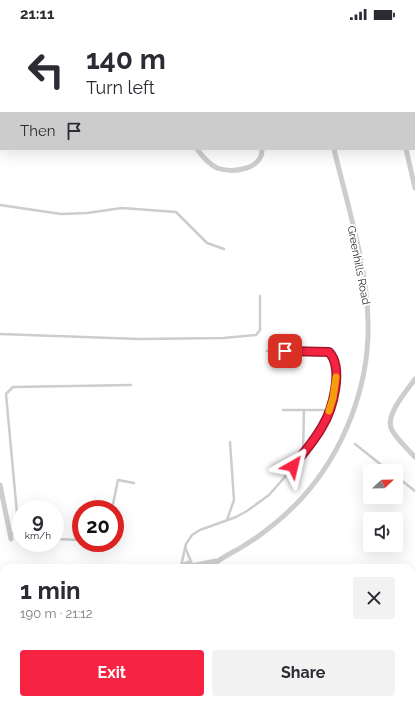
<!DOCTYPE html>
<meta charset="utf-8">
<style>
body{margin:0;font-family:Raleway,sans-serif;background:#f2f2f3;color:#2b2b33;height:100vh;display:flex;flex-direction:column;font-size:15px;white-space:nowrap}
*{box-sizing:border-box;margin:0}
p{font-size:13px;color:#7c7c81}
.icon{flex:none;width:22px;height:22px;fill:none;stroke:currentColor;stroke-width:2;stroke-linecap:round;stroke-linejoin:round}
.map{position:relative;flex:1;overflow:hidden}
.drawer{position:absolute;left:0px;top:536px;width:415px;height:140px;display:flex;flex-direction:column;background:#fff;border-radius:12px 12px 0 0;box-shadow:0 4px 16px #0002}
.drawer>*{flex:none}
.hud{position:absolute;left:0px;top:0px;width:415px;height:122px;box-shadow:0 4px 16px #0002;background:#fff;color:#2b2b33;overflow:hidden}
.needle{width:26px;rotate:68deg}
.controls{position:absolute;left:363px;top:436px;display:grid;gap:8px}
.controls a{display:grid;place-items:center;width:40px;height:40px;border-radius:4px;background:#fff;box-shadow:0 4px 16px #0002;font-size:20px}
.speed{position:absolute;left:12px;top:472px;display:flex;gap:8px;font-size:20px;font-weight:700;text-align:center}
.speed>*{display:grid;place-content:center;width:52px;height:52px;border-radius:50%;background:#fff;box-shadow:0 4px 16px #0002;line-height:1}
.speed small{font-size:10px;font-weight:400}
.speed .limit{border:6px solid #d22;background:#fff;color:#111}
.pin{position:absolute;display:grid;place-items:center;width:34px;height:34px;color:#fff;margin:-17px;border-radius:8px;box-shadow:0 2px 6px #0006}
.me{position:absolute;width:44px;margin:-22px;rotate:37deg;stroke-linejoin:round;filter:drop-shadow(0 0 3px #0008)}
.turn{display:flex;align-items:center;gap:14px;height:84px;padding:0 20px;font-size:18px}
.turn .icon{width:52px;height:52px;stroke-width:2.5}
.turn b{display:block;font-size:28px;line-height:34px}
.then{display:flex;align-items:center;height:38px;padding:0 20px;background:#0003;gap:8px;font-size:15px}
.round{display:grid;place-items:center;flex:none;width:42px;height:42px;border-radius:4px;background:#f2f2f3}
.overview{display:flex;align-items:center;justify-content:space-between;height:68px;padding:0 20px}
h1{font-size:24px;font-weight:700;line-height:30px}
.button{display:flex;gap:8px;margin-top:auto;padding:8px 20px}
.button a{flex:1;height:46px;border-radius:4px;background:#f62342;color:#fff;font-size:16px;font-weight:700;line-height:46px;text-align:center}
.button a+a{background:#f2f2f3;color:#2b2b33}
.status{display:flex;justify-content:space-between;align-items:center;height:28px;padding:0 20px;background:#fff;direction:ltr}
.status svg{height:11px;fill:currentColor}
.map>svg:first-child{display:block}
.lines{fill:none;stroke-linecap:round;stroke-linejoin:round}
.service{stroke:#cdcdcd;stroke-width:2.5}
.minor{stroke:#cdcdcd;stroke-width:5}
.route-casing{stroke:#a0172b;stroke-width:10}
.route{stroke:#f62342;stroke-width:7}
.slow{stroke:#f59e0b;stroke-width:7}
.labels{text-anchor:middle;stroke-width:4;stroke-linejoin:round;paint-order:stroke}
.street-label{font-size:11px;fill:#303030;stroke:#fff}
</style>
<div class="status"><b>21:11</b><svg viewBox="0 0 49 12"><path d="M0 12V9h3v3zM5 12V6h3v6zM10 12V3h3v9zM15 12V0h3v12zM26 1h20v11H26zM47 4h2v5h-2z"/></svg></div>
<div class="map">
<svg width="415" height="676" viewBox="0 0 415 676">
<rect width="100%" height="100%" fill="#fff"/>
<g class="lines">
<g class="service">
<polyline points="165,1 165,0"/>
<polyline points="0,177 61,186 87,185 122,180 176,184 207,215 224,221"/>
<polyline points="0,306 139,311 223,310 256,307 260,302 260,268"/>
<path d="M 267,323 L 329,324 C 345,342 332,377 323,397 C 319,407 310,416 304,425"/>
<polyline points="283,382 329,382"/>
<polyline points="355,416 389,443"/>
<polyline points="396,448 415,463"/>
<polyline points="112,481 118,452 134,455"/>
<polyline points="227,492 234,472 230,414"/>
<polyline points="10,505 21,507"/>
<polyline points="19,507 6,366 13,359 131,357"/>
<polyline points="55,511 81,512"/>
<polyline points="185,519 192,536"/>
<polyline points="181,538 186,516 192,507 200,502 236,489 247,483 269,467 284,450 303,424 304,382"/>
<polyline points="70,672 71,676"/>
<polyline points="55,676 57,672"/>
</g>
<g class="minor">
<polyline points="122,0 122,1"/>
<polyline points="234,0 234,1"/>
<polyline points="305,0 305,1"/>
<polyline points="377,0 378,1"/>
<path d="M 197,121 C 202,128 209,136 217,140 C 232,146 263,141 262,121"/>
<polyline points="406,121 415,160"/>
<path d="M 415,351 C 407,362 386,386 391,400 C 395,410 407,420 415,429"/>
<polyline points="0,457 11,511"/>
<polyline points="196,537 216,533"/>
<polyline points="179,540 188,535 198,540"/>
<path d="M 210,540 C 220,529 233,525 245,517 C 266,504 284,489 301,471 C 344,424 370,357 368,293 C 367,237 347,176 334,121"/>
<polyline points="40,676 43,672"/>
</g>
</g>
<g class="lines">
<g class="route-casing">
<path id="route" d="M 285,323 L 329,324 C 344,340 333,381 322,399 C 314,413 303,426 293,438"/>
</g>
<use href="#route" class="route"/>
<polyline class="slow" points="329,383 333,370 336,349"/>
</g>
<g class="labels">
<g class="street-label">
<text transform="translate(359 237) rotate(79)" y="4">Greenhills Road</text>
</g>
</g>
</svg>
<div class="controls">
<a><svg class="needle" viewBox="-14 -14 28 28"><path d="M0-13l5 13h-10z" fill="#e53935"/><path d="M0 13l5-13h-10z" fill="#7c7c81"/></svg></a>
<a><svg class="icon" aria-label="sound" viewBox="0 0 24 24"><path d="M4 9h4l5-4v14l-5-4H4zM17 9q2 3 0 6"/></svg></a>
</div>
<div class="speed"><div>9<small>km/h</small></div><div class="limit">20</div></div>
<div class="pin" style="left:285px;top:323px;background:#d93025"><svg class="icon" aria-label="arrive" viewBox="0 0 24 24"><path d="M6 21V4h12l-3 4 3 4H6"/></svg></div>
<svg class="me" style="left:293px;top:438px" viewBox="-20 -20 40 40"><path d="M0-17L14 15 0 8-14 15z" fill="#f62342" stroke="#fff" stroke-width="4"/></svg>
<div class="hud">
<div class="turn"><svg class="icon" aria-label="left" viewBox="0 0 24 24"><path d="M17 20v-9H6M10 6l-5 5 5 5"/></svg><div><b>140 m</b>Turn left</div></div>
<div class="then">Then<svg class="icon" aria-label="arrive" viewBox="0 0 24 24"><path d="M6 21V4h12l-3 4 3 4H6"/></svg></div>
</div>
<section class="drawer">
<div class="overview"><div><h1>1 min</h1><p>190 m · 21:12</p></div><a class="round"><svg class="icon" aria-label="close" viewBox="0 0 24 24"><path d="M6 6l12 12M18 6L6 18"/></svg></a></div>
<div class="button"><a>Exit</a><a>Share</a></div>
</section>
</div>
